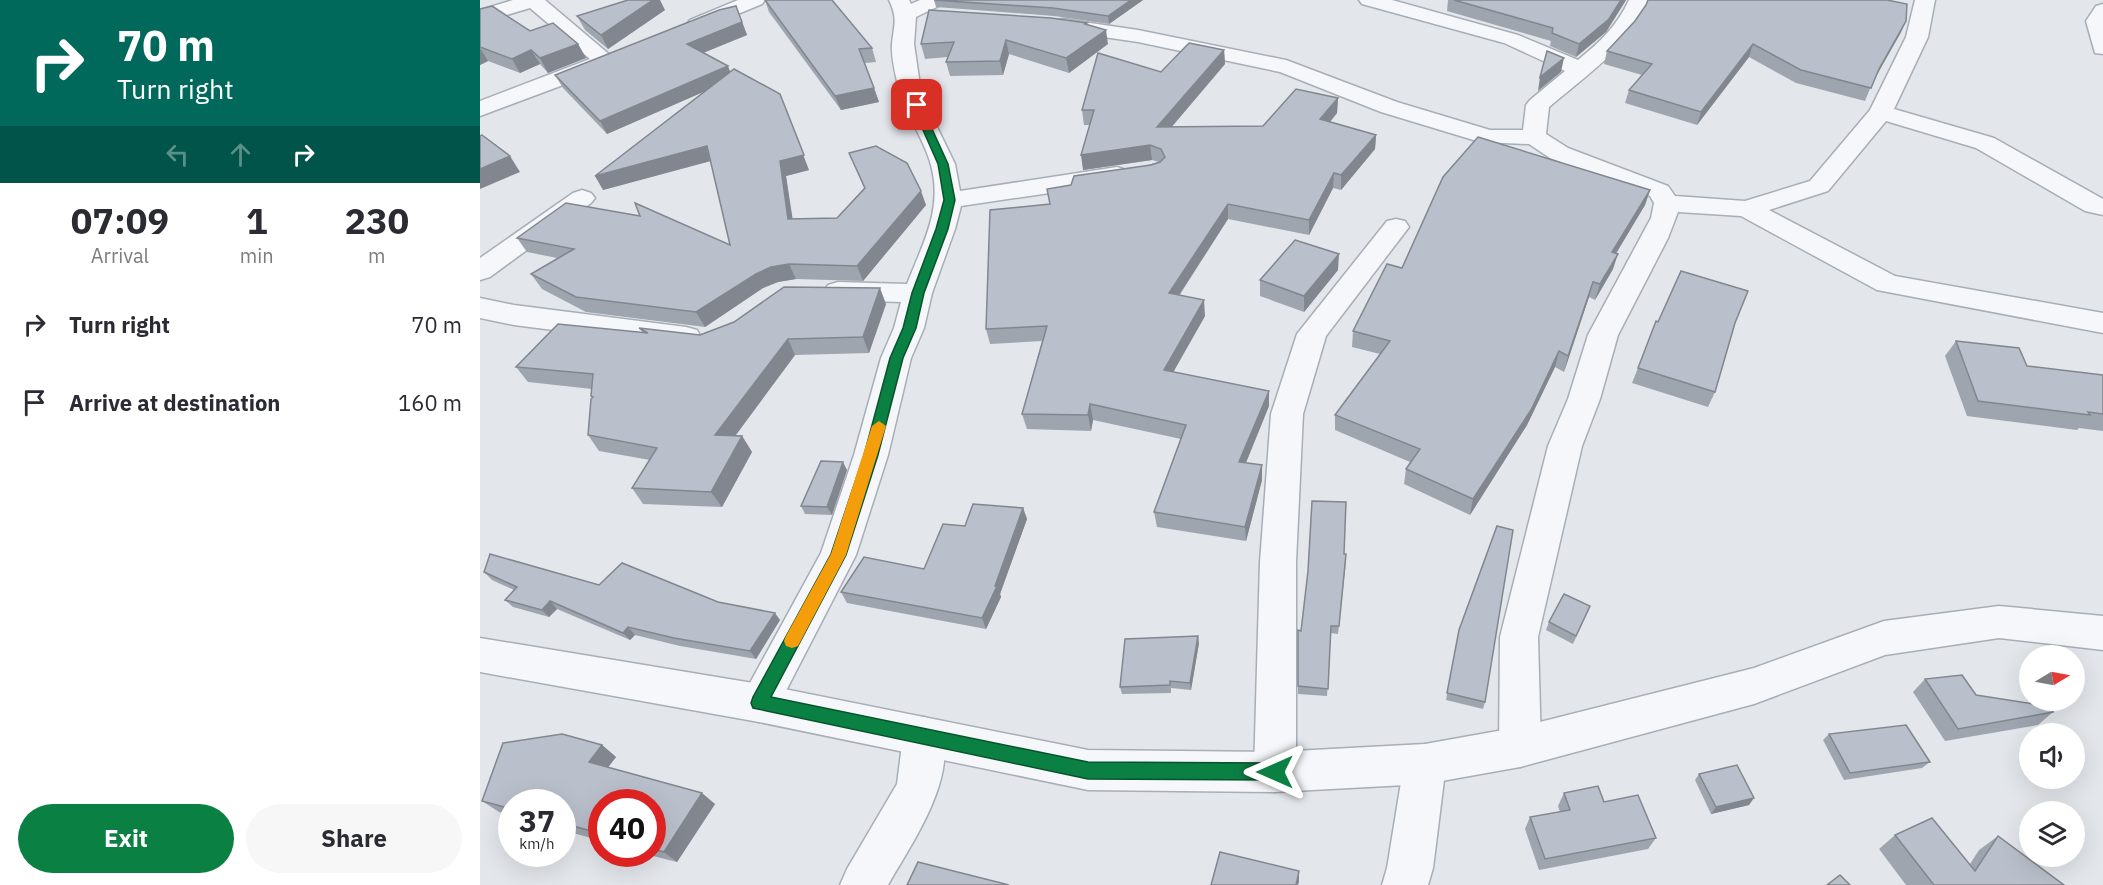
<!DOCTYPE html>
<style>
body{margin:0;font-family:"IBM Plex Sans",sans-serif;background:#f7f7f7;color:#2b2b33;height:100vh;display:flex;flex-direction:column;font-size:22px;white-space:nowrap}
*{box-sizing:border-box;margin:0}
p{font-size:20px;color:#7c7c81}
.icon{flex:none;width:33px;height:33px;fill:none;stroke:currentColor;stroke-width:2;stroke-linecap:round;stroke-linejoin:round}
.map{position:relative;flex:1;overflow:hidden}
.side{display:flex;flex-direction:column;background:#fff;width:480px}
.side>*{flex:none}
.hud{background:#00695c;color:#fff;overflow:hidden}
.needle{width:39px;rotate:80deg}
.fabs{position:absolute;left:1539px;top:645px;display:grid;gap:12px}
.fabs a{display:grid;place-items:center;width:66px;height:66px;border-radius:50%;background:#fff;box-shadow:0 6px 24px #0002;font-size:30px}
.speed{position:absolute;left:18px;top:789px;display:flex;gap:12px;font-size:30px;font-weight:700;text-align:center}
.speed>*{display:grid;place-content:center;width:78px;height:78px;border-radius:50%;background:#fff;box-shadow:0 6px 24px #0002;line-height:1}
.speed small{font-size:15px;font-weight:400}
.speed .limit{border:9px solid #d22;background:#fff;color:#111}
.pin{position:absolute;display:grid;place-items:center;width:51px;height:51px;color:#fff;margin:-26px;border-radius:12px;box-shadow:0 3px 9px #0006}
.me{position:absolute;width:66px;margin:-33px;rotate:270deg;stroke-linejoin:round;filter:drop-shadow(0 0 4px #0008)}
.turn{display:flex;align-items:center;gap:21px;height:126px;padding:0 18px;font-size:27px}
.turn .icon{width:78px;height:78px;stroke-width:2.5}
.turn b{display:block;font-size:42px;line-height:51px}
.lanes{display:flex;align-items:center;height:57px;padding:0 18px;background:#0003;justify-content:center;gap:30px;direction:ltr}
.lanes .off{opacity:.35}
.eta{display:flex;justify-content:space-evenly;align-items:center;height:102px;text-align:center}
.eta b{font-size:36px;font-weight:700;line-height:42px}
.primary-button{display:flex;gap:12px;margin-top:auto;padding:12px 18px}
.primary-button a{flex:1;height:69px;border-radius:36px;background:#0b8043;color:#fff;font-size:24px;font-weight:700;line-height:69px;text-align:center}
.primary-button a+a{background:#f7f7f7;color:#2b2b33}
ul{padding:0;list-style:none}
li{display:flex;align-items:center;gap:18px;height:78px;padding:0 18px}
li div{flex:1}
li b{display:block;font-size:22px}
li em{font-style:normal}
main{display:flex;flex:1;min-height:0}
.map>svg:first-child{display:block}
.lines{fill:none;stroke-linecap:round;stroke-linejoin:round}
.minor-casing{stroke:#a7aeb7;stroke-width:3}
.tertiary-casing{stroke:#a7aeb7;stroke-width:3}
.minor{fill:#f6f7fa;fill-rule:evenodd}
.tertiary{fill:#f6f7fa;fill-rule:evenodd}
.wall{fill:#9fa5af}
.shaded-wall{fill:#82868e}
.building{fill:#b9c0cb;stroke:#82868e;stroke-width:1.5}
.route{fill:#0b8043;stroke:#07532c;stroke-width:1.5}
.slow{fill:#f59e0b}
</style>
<main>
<section class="side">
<div class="hud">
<div class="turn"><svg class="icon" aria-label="right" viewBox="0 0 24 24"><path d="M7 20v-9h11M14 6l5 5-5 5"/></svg><div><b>70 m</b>Turn right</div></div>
<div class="lanes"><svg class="icon off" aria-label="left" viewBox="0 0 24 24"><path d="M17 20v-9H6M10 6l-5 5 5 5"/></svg><svg class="icon off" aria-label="ahead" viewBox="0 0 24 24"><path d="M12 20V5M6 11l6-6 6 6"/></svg><svg class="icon" aria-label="right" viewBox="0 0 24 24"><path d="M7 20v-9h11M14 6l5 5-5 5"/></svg></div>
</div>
<div class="eta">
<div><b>07:09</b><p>Arrival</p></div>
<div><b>1</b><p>min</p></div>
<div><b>230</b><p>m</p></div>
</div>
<ul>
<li><svg class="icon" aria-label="right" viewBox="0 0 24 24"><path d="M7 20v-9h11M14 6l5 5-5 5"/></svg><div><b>Turn right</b></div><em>70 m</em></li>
<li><svg class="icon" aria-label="arrive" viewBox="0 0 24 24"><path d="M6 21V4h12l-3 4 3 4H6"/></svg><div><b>Arrive at destination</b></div><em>160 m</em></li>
</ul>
<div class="primary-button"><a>Exit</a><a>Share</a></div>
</section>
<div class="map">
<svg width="1623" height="885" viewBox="0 0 1623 885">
<rect width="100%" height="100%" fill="#e3e7ec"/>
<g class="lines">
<g class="minor-casing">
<g id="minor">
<polygon points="33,0 65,0 137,61 134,66 0,116 0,101 110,59 50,8 0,23 0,10"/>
<polygon points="258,0 285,0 282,4 224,28 217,30 210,28 207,24 210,20"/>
<path d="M 409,0 L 429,0 L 431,4 L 440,0 L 466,0 L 463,4 L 436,17 L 434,44 L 440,85 L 456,125 L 475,164 L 480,191 L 637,167 L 646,170 L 650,175 L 646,180 L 637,183 L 481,206 L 475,229 L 452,293 L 444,328 L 431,358 L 408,455 L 376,555 L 293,716 L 279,722 L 265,716 L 259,703 L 341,553 L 374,455 L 401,358 L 414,328 L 421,302 L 358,300 L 348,297 L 344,291 L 348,285 L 358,282 L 427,284 C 443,243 463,209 451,165 C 444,138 424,113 418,85 C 415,73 411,56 412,44 C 414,24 418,19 409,0 Z"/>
<path d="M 879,0 L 912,0 L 1038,35 L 1098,60 C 1120,42 1137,26 1149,0 L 1169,0 C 1148,48 1108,74 1069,107 L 1066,134 L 1088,148 L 1188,186 L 1195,196 L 1265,201 L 1330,181 L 1390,110 L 1426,37 L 1435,0 L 1455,0 L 1448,37 L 1414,109 L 1514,138 L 1623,199 L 1623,215 L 1605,211 L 1496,148 L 1406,121 L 1348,191 L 1289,210 L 1415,276 L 1623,313 L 1623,333 L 1397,290 L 1261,216 L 1198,212 L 1188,238 L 1138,335 L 1120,399 L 1102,446 L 1058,637 L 1061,747 L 1055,761 L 1040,767 L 1025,761 L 1019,747 L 1020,637 L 1068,446 L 1088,399 L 1108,335 L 1171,218 L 1174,203 L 1170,196 L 1070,158 L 1049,144 L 1000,142 L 901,112 L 800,72 L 658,42 L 583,31 L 576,29 L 573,25 L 576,21 L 583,19 L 658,30 L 806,60 L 917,102 L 1010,130 L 1043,130 L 1046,105 L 1050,100 L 1085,71 L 1024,43 L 882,4 Z"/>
<polygon points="1623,4 1623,54 1615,53 1606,21 1616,6"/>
<polygon points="102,190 111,193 115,198 111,203 10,277 0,280 0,258 93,193"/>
<polygon points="916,219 925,221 929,227 846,336 823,414 816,562 816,772 810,786 795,792 780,786 774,772 780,562 791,414 817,334 907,221"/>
<polygon points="0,298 34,305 206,327 217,330 221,337 217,344 206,347 34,325 0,318"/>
<path d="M 444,717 L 459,723 C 481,774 433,841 408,885 L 360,885 L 367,869 L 417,784 L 423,737 L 429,723 Z"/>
<polygon points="945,744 960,750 966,764 953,868 948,885 902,885 907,868 924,764 930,750"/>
</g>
</g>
<g class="tertiary-casing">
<polygon id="tertiary" points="1519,606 1623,616 1623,650 1519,638 1405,655 1274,704 1040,767 945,784 795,792 608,790 279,722 0,672 0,638 279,684 608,750 795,752 945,744 1040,727 1274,668 1404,621"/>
</g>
<use href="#minor" class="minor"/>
<use href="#tertiary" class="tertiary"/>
</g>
<g class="wall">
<polygon points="285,0 392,48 396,62 385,63 399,102 361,110 289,12"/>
<polygon points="454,0 663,0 629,24 574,16 456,7"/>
<polygon points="968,0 1146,0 1126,32 1096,57 1070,46 1071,41 967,11"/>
<polygon points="1166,5 1426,21 1420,34 1394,79 1385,101 1316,83 1269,57 1217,125 1145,103 1149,90 1162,75 1124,64 1127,51 1155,21"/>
<polygon points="256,6 267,35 223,53 250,72 329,170 306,176 312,219 357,218 384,188 369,153 446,205 383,281 316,279 298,282 283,288 225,327 106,312 62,289 51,274 77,258 47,252 37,238 250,245 231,161 123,190 223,92 127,134 83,88 75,75"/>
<polygon points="0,9 50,31 98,44 106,58 68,73 60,64 40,73 8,61 0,65"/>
<polygon points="185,10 128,49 105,30 97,16"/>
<polygon points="607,23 607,25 628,44 589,73 529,54 523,75 470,76 466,62 468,57 445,59 441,44"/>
<polygon points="744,50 745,64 691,127 783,126 858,98 857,113 850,122 896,135 895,149 861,190 853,188 829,235 748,219 699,296 725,316 693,372 789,406 766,463 782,465 782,480 766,541 677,527 674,512 701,439 613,420 611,431 547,429 542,414 562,341 510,344 506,329 570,204 591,185 679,162 672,160 603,170 610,125 604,125 602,110 681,72"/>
<polygon points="1170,190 1165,205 1136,253 1133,269 1115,300 1109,297 1084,372 1075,367 1047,425 990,515 924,484 926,469 930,462 855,430 855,415 900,354 872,347 873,331 922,268"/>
<polygon points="858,270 824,312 780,296 780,280"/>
<polygon points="406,304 389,353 315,355 255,436 262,436 272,452 242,507 163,504 152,488 170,460 119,451 108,435 112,398 111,396 112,389 48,382 36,367 162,332 159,328 220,335"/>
<polygon points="1255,323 1235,392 1228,407 1152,383 1158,368"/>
<polygon points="1476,341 1547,366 1623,375 1623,431 1599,428 1597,430 1487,416 1465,356"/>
<polygon points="367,470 352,515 325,514 321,506"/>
<polygon points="543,508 547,519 520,594 521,597 506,629 367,603 361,592 444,569 485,526"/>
<polygon points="864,554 866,562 858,634 851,633 847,696 818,694 818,630 821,631"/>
<polygon points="4,572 119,585 238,602 300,620 276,659 200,646 155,635 150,640 77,609 69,617 33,607 25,600 34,590 12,580"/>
<polygon points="1110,606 1093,644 1066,630 1069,622"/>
<polygon points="979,630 1005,702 1003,709 966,700"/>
<polygon points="719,643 711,690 691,688 691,693 642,694 640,687"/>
<polygon points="1445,679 1496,695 1573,712 1558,725 1465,741 1433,692"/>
<polygon points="1349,734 1450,762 1442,768 1364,780 1343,740"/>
<polygon points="122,745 136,757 128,767 235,804 197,862 165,854 172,854 172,802 122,802 122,841 82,830 82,802 32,802 32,816 19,812 2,801"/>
<polygon points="1219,774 1269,805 1231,814 1215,780"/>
<polygon points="1084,793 1124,802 1176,838 1168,849 1059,870 1045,829 1050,817 1080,812 1078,806"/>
<polygon points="1415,835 1490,864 1499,850 1518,836 1584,885 1426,885 1399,849"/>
</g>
<g class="shaded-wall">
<polygon points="173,0 180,0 185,10 128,49 121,35"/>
<polygon points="651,0 663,0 629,24 628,16"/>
<polygon points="1141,0 1146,0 1126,32 1096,57 1099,44"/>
<polygon points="256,6 267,35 213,57 207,44"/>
<polygon points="1426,21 1420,34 1393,82 1399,69"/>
<polygon points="626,30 628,44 589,73 586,58"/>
<polygon points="526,40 529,54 523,75 520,61"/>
<polygon points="98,44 106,58 68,73 60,58"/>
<polygon points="1273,44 1269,57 1217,125 1221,112"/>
<polygon points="0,48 8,61 0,65"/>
<polygon points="51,50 60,64 40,73 32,59"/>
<polygon points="744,50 745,64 679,142 677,127"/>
<polygon points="1084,58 1081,72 1058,91 1060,77"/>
<polygon points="248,66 253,79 127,134 120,121"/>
<polygon points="394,88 399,102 361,110 355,96"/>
<polygon points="300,94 329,170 306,176 315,234 308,219 300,161"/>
<polygon points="858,98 857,113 840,134 840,119"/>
<polygon points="896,135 895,149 861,190 861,175"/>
<polygon points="670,145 672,160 603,170 601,155"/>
<polygon points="227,146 234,160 123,190 115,176"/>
<polygon points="30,156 40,172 0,189 0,169"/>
<polygon points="854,173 853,188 829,235 829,220"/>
<polygon points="1170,190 1165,205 1128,267 1132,252"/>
<polygon points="441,191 446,205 383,281 377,266"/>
<polygon points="748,204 748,219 690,309 689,293"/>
<polygon points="859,254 858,270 824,312 824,296"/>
<polygon points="1138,254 1133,269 1115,300 1120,284"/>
<polygon points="309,264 316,279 298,282 283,288 225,327 216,312 276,274 291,267"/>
<polygon points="1113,282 1109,297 1084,372 1088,356"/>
<polygon points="400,288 406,304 389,353 383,337"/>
<polygon points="724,300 725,316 686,385 684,370"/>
<polygon points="308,339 315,355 244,451 235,435"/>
<polygon points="1079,351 1075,367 1047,425 990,515 993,499"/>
<polygon points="789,391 789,406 760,477 759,462"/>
<polygon points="610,404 613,420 611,431 608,415"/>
<polygon points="262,436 272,452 242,507 231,492"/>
<polygon points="363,462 367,470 352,515 347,507"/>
<polygon points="782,465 782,480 766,541 765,527"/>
<polygon points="543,508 547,519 520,594 521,597 506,629 502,618 515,586"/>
<polygon points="70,601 77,609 69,617 62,610"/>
<polygon points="295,613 300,620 276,659 270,651"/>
<polygon points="148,627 155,635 150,640 143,633"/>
<polygon points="718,636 719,643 711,690 710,683"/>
<polygon points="122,745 136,757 123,774 109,762"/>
<polygon points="222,793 235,804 197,862 184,852"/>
<polygon points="1274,798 1269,805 1231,814 1236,807"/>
<polygon points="819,871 819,882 818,885 816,885"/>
</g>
<g class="building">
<polygon points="148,0 173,0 121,35 97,16"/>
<polygon points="285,0 352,0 392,48 379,49 394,88 355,96"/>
<polygon points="454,0 651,0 628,16 573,8"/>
<polygon points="974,0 1141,0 1129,19 1099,44 1072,33 1073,28"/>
<polygon points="1168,0 1407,0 1427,4 1426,21 1399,69 1391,88 1321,70 1273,44 1221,112 1149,90 1172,64 1127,51 1155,21 1166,5"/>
<polygon points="12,6 50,31 73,23 98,44 60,58 51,50 32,59 0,47 0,9"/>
<polygon points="256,6 262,22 207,44 248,66 120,121 75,75 239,10"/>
<polygon points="449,10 571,18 607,23 605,24 626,30 586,58 526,40 520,61 466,62 474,42 441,44"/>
<polygon points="709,43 744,50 677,127 783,126 816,89 858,98 840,119 896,135 861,175 854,173 829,220 748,204 689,293 724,300 684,370 789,391 759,462 782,465 765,527 674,512 706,425 610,404 608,415 542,414 567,326 506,329 510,210 570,204 567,189 591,185 594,176 671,165 680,162 685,157 681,149 670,145 601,155 614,110 602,110 618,53 681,72"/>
<polygon points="1067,51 1084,58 1060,77"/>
<polygon points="254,69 300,94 324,155 300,161 308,219 357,218 385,188 369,153 396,146 427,163 441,191 377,266 309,264 291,267 276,274 216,312 96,297 51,274 94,249 37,238 86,203 160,216 155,203 250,245 227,146 115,176"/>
<polygon points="2,135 30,156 0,169 0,136"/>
<polygon points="998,137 1170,190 1132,252 1138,254 1120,284 1113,282 1088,356 1079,351 1051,410 993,499 926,469 940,449 855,415 910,341 873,331 907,264 922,268 963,177"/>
<polygon points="815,240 859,254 824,296 780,280"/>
<polygon points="1201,271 1268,291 1255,323 1235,392 1158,368 1176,321 1178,322"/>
<polygon points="304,287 400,288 383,337 308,339 235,435 262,436 231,492 152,488 177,448 108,435 111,399 113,397 111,396 113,374 36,367 78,324 168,333 159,328 220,335 254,322"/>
<polygon points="1476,341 1539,348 1547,366 1623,375 1623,414 1608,412 1610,415 1498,401"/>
<polygon points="341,461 363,462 347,507 321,506"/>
<polygon points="832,501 866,502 864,554 866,554 859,626 851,626 848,689 818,686 818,630 821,631 828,571"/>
<polygon points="493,504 543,508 515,586 517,586 502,618 361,592 384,557 444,569 463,524 485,526"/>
<polygon points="1017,526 1033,530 1005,702 967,693 979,630"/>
<polygon points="10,554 119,585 142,563 238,602 295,613 270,651 194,638 148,627 143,633 70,601 62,610 25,600 37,587 4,572"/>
<polygon points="1084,594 1110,606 1096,636 1069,622"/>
<polygon points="718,636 710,683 690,681 690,685 640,687 645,639"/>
<polygon points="1482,675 1496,695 1573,707 1573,712 1478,729 1445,679"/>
<polygon points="1426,725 1450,762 1370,773 1349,734"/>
<polygon points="82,734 122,745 109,762 222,793 184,852 172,849 172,802 122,802 122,834 82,823 82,802 32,802 32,809 2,801 23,743"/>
<polygon points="1257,765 1274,798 1236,807 1219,774"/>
<polygon points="1118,786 1124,802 1158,795 1176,838 1065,859 1050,817 1090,810 1084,793"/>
<polygon points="1452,818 1495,871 1518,836 1584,885 1454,885 1415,835"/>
<polygon points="740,852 819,871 816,885 731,885"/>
<polygon points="438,862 529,885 427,885"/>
<polygon points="1360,875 1370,885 1347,885"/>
</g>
<polygon class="route" points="437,102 441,105 468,164 475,200 468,229 444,293 436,328 423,358 398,455 366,555 291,697 608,762 795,763 802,766 804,772 802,778 795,780 608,779 273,708 271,703 273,697 351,554 384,455 410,358 423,328 432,293 456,229 464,200 458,164 432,105"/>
<polygon class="slow" points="399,421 406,426 366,555 318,646 312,648 306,646 304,641 306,636 351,554 392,426"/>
</svg>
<div class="fabs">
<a><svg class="needle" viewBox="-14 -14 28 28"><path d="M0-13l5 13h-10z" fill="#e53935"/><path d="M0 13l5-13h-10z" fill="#7c7c81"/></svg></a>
<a><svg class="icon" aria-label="sound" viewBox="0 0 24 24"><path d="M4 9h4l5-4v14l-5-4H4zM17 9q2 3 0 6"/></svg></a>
<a><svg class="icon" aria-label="layers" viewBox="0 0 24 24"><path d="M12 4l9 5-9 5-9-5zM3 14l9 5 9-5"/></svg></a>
</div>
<div class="speed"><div>37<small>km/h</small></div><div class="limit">40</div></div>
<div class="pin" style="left:437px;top:105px;background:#d93025"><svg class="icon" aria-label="arrive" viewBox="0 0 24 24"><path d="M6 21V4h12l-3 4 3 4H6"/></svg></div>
<svg class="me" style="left:795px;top:772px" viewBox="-20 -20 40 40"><path d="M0-17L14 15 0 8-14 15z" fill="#0b8043" stroke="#fff" stroke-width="4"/></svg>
</div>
</main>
